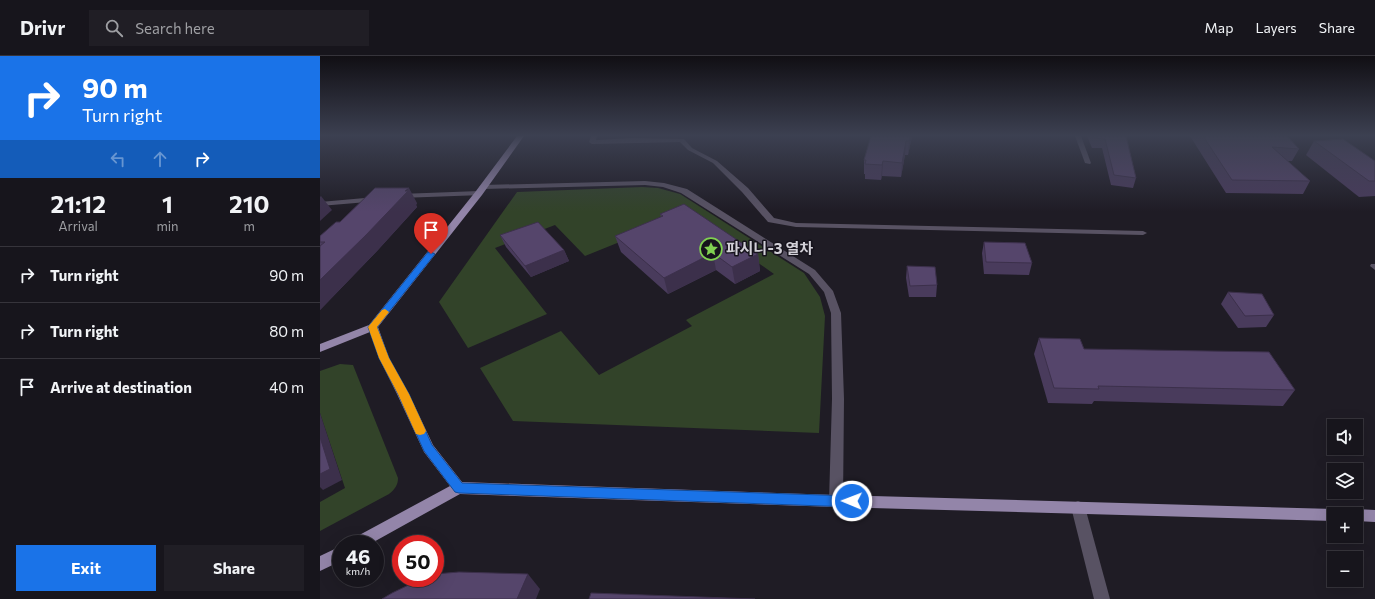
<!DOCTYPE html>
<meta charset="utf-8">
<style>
body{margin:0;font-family:Commissioner,"Noto Sans KR",sans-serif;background:#201e25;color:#f1f3f6;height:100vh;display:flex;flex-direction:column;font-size:15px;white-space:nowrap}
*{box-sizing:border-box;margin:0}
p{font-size:13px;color:#9e9fa3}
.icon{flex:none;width:22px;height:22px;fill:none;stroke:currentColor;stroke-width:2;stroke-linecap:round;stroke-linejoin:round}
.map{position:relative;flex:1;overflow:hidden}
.details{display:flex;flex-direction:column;background:#17151c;width:320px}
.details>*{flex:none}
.top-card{background:#1a73e8;color:#fff;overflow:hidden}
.buttons{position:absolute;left:1007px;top:363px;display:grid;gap:8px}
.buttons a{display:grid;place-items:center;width:36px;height:36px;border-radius:0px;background:#17151c;box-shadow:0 4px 16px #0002,0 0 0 1px #36343b;font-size:20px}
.speed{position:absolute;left:12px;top:479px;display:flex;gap:8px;font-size:20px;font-weight:700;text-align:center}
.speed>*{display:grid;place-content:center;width:52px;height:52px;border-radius:50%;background:#17151c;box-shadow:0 4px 16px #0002,0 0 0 1px #36343b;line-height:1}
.speed small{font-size:10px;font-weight:400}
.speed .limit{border:6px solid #d22;background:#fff;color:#111}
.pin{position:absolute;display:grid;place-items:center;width:34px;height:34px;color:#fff;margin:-41px -17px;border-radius:50% 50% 50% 0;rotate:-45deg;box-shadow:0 0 4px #0007}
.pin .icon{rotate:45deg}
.me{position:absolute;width:44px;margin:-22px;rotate:271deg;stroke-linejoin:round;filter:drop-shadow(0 0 3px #0008)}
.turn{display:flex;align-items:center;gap:14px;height:84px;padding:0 16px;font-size:18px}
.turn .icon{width:52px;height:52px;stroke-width:2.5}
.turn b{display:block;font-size:28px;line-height:34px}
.lanes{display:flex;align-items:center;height:38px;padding:0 16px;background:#0003;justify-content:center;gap:20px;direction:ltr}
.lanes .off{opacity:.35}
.eta{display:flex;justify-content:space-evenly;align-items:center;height:68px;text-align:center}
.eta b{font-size:24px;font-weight:700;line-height:28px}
.action{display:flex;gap:8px;margin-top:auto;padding:8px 16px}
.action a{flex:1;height:46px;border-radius:0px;background:#1a73e8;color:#fff;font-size:16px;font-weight:700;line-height:46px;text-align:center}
.action a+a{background:#201e25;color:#f1f3f6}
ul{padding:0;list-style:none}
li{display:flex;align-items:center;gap:12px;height:56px;padding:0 16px;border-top:1px solid #36343b}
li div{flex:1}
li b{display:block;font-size:15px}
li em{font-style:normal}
header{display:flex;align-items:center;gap:24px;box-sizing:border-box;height:56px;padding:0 20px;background:#17151c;border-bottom:1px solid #36343b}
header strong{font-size:19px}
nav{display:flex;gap:22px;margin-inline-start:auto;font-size:14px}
.search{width:280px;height:36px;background:#201e25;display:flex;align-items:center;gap:10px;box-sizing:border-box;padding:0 14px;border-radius:0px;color:#9e9fa3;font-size:15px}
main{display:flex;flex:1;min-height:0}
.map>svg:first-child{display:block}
.green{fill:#324329}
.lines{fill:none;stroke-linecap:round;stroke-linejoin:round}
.minor{fill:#585263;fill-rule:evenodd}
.major{fill:#9385a9;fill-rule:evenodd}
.wall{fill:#493b5c}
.shaded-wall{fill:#3c304b}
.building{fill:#55456b;stroke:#3c304b}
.route{fill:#1a73e8;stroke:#114b97}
.slow{fill:#f59e0b}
.labels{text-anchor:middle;stroke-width:3;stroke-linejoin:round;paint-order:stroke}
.poi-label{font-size:15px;font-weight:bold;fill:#d2d0d7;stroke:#16131c;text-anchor:start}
</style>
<header>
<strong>Drivr</strong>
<div class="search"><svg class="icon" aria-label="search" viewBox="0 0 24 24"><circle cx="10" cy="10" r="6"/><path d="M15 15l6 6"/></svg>Search here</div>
<nav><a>Map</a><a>Layers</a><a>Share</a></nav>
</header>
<main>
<section class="details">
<div class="top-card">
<div class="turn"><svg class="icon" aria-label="right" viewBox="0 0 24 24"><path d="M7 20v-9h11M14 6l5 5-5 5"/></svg><div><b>90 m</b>Turn right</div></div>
<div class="lanes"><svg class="icon off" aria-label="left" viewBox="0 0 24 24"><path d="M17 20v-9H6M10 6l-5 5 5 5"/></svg><svg class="icon off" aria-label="ahead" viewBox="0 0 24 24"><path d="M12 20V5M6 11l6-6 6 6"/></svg><svg class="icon" aria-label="right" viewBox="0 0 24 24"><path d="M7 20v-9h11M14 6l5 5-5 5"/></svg></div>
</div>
<div class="eta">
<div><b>21:12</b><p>Arrival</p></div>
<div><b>1</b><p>min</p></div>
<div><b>210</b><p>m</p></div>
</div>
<ul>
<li><svg class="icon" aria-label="right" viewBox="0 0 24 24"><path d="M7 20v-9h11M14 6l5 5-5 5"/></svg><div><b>Turn right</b></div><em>90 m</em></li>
<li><svg class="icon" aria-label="right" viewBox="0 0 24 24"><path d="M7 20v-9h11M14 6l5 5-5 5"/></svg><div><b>Turn right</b></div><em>80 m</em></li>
<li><svg class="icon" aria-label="arrive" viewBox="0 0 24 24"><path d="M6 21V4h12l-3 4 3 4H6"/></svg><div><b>Arrive at destination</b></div><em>40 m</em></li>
</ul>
<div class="action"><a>Exit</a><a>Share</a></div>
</section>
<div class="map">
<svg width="1055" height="543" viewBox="0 0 1055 543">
<rect width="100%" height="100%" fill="#1f1c25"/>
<g class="green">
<polygon points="322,131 338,132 360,138 484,217 500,241 505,260 499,377 193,365 160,312 241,275 279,319 372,270 366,264 454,218 369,158 265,200 235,169 175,192 227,258 148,292 119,246 197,136"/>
<path d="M 20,308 L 33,309 L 78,422 C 78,429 75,433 69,438 L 0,475 L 0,446 L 25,432 L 0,357 L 0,315 Z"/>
</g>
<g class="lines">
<g class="minor">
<polygon points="271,80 277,80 276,84 312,82 364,83 372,92 397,105 428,132 454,162 476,167 823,175 827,177 823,179 476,171 448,166 422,136 393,107 368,94 360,86 272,88 269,86"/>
<polygon points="755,80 761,80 771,107 770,108 765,107"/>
<polygon points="325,125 344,127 367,133 495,214 513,235 521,257 524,343 523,445 521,449 516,451 511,449 509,445 512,343 511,257 504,236 489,218 361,137 343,131 325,129 163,133 159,131 163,129"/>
<polygon points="159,135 162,135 162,139 80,142 76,140 80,138"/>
<polygon points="56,141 59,141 59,145 0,150 0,146"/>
<polygon points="1051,208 1055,208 1055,214 1050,210"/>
<polygon points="758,445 763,447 765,451 790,543 774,543 751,451 753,447"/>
</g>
<g class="major">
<polygon points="197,80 204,80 162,139 58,271 69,302 89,338 113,389 142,426 516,439 1014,453 1019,455 1020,458 1014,458 1014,465 516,451 140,438 50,488 30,488 32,483 130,430 104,396 77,338 59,302 50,276 0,296 0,288 49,269 156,135"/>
<polygon points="1036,453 1055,454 1055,466 1036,465 1036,458 1030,458 1031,455"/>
<polygon points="21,490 21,505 0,515 0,500"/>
</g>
</g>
<g class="wall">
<polygon points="592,80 588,99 585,99 581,121 562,120 561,124 545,123 545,118 544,118 544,104"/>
<polygon points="767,80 806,80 816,122 813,132 791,129 782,92 772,92"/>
<polygon points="870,80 967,80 979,93 972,105 967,105 990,125 983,138 906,137"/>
<polygon points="994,85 1055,105 1055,140 1039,141 986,99"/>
<polygon points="97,147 96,149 97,151 57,195 0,254 0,180 20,166"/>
<polygon points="340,158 438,198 440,215 415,228 396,214 348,238 301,196 295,180 341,161"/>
<polygon points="180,179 244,194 249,205 211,221 186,191"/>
<polygon points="664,186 712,207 709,219 664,218 662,197"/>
<polygon points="587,210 617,229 616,241 589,241 586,222"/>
<polygon points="908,236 954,259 946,271 918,272 901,248"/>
<polygon points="719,282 764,293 975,334 963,350 774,345 772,348 728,347 714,298"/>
</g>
<g class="shaded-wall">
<polygon points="590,80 592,80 588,99 589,85"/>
<polygon points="586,85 585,99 581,121 582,107"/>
<polygon points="563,105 562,120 561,124 562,109"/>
<polygon points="89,132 97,147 96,149 97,151 57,195 0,254 0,224"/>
<polygon points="1,140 12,154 0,165 0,141"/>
<polygon points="244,194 249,205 211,221 205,210"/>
<polygon points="393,197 396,214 348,238 344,222"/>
<polygon points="438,198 440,215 415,228 412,211"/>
<polygon points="0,357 22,424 3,434 0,431"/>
<polygon points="208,518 220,533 216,543 197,543"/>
</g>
<g class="building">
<polygon points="551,80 590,80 589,85 586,85 582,107 563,105 562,109 545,108 546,104 544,104"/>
<polygon points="774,80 806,80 816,122 794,119 785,83 774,82"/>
<polygon points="883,80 967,80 979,93 952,91 990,125 912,124"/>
<polygon points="1023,83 1055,105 1055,125 1049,125 994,85"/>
<polygon points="55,132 89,132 85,135 88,135 46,179 0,224 0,190 5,186 0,186 0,180 16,166 20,166"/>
<polygon points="364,148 438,198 412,211 393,197 344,222 295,180 343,160 340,158"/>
<polygon points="218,166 244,194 205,210 180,179"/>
<polygon points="664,186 705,187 712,207 666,206"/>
<polygon points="587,210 615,211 617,229 590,230"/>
<polygon points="908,236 942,238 954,259 925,260"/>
<polygon points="719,282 760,283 764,293 949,296 975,334 778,330 779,333 734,332"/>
<polygon points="0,381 10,413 0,418"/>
<polygon points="139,516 208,518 197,543 62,543 72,537 101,523 104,522 115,522 115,518"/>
<polygon points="271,537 435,543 269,543"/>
</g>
<linearGradient id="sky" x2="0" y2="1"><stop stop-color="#110f14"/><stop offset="0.51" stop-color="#3c4051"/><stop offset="1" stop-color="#3c4051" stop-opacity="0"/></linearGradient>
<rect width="1055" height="156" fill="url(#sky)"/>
<polygon class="route" points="108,196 111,196 115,198 57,271 69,302 89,338 112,389 142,427 532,440 536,441 538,445 536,449 532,451 139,437 135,436 104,395 78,338 59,302 48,271"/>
<polygon class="slow" points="65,253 69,256 57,271 69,302 89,338 106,375 104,378 100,379 96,378 78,338 59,302 48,271 62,254"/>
<defs>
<g id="sight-ring" transform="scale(1.15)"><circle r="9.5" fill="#16131c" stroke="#80d051" stroke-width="1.5"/><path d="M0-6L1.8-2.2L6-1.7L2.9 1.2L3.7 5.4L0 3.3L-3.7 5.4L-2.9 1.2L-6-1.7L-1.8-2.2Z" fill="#80d051"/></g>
</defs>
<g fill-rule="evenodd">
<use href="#sight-ring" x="391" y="193"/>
</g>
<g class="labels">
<g class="poi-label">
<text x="406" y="198">파시니-3 열차</text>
</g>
</g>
</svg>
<div class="buttons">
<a><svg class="icon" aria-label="sound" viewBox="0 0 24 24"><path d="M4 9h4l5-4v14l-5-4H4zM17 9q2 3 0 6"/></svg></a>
<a><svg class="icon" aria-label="layers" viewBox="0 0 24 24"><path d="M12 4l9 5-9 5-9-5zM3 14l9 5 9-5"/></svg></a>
<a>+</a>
<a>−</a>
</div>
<div class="speed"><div>46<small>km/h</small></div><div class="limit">50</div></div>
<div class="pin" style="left:111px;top:198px;background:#d93025"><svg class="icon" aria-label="arrive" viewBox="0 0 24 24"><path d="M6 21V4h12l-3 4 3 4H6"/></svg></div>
<svg class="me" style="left:532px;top:445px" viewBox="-20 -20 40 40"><circle r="17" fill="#1a73e8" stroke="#fff" stroke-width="3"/><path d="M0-11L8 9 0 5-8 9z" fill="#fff"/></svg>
</div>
</main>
